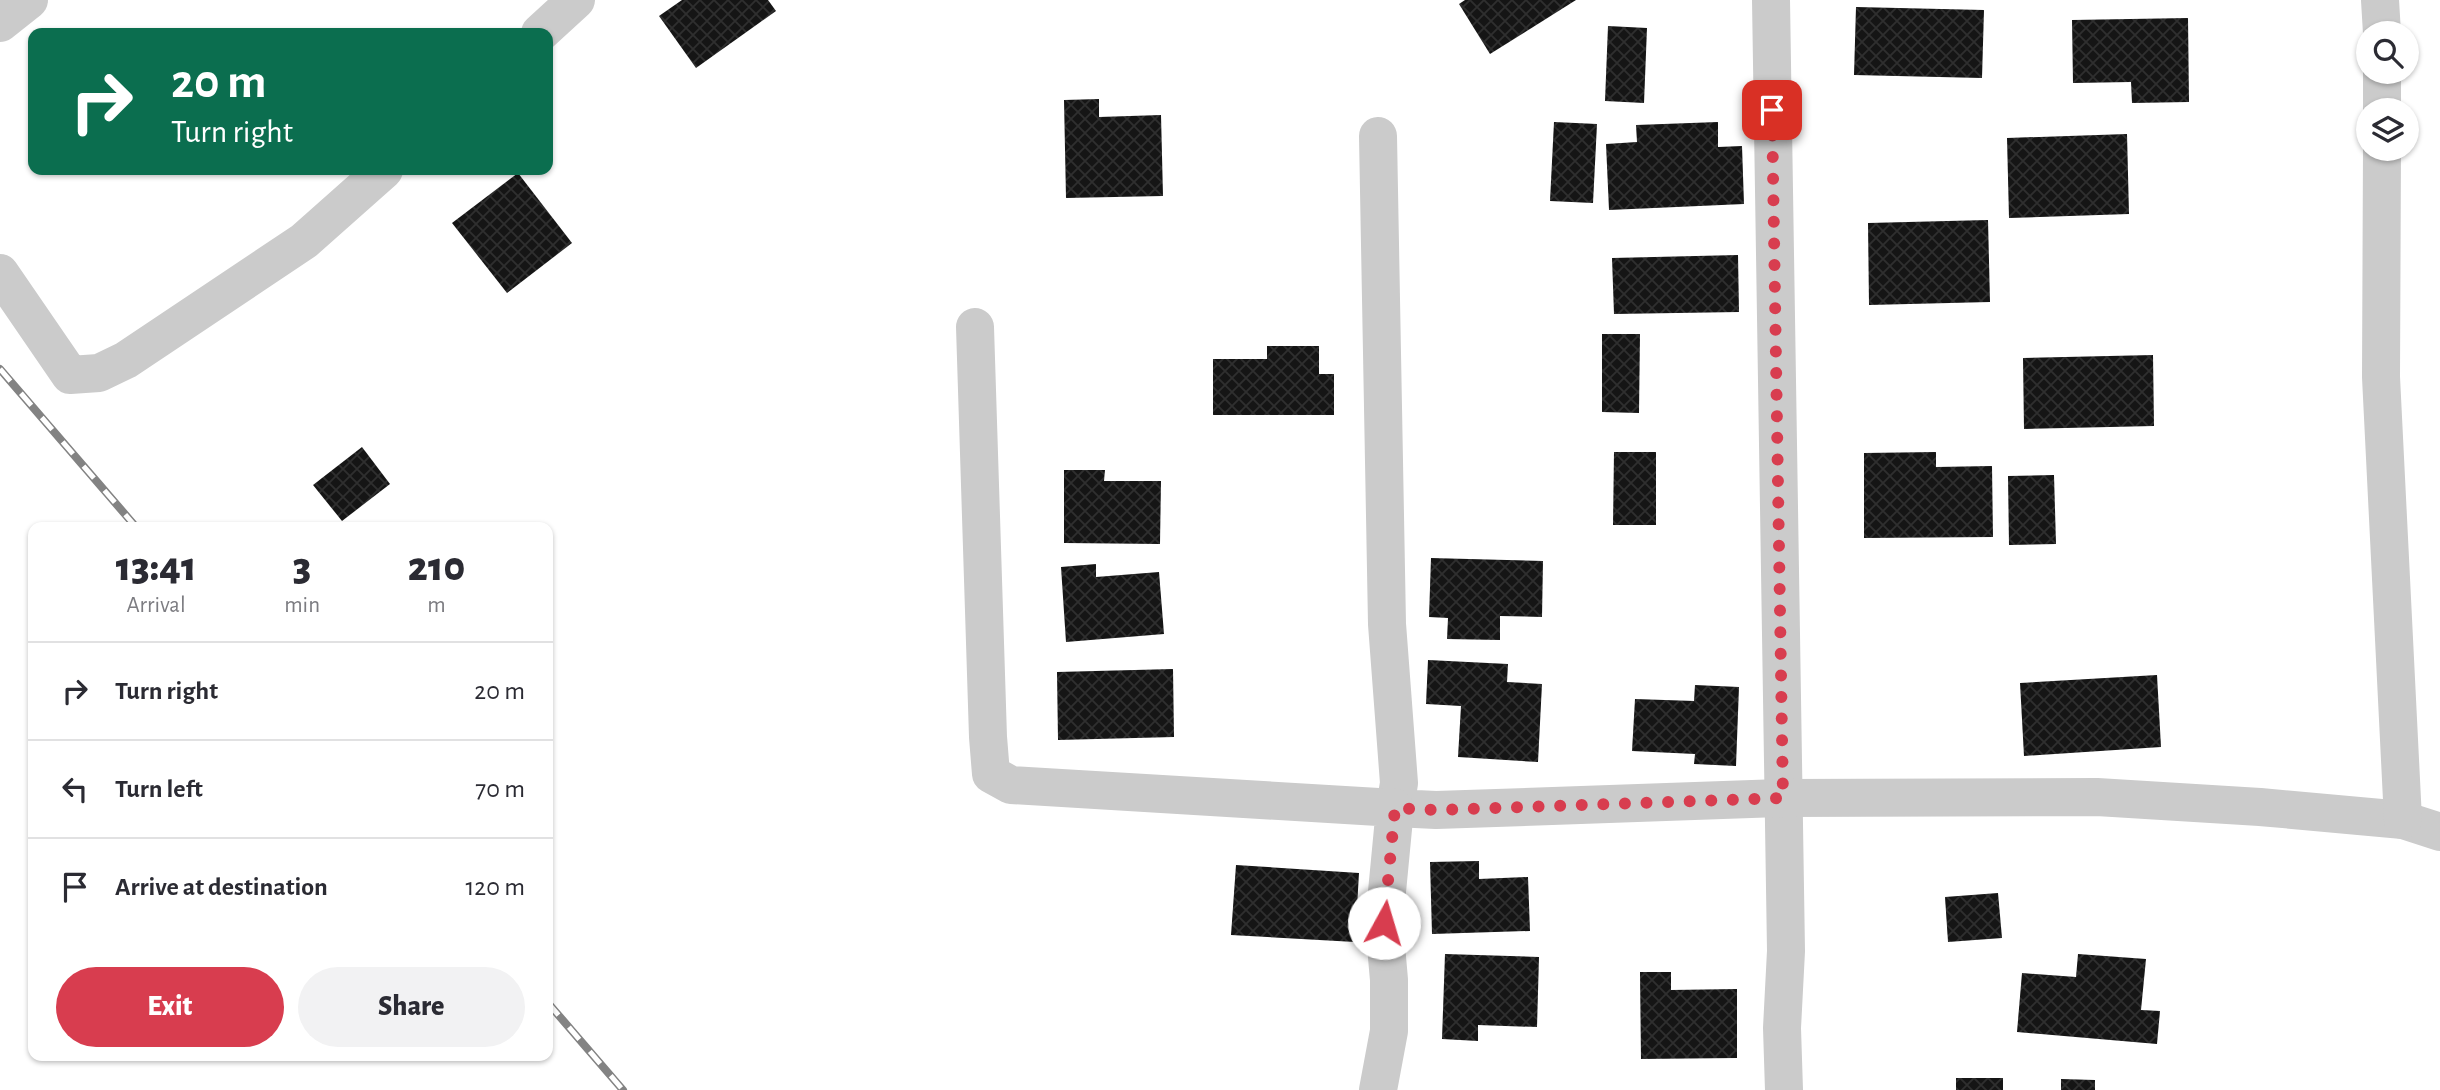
<!DOCTYPE html>
<style>
body{margin:0;font-family:"Alegreya Sans",sans-serif;background:#f2f2f3;color:#2b2b33;height:100vh;display:flex;flex-direction:column;font-size:26px;white-space:nowrap}
*{box-sizing:border-box;margin:0}
p{font-size:23px;color:#7c7c81}
.icon{flex:none;width:38px;height:38px;fill:none;stroke:currentColor;stroke-width:2;stroke-linecap:round;stroke-linejoin:round}
.map{position:relative;flex:1;overflow:hidden}
.details{position:absolute;left:28px;top:522px;width:525px;height:539px;display:flex;flex-direction:column;background:#fff;border-radius:14px;box-shadow:0 2px 5px #0004}
.details>*{flex:none}
.guide{position:absolute;left:28px;top:28px;width:525px;height:147px;border-radius:14px;box-shadow:0 2px 5px #0004;background:#0b6e4f;color:#fff;overflow:hidden}
.controls{position:absolute;left:2356px;top:21px;display:grid;gap:14px}
.controls a{display:grid;place-items:center;width:63px;height:63px;border-radius:50%;background:#fff;box-shadow:0 2px 5px #0004;font-size:35px}
.pin{position:absolute;display:grid;place-items:center;width:60px;height:60px;color:#fff;margin:-30px;border-radius:14px;box-shadow:0 4px 10px #0006}
.me{position:absolute;width:77px;margin:-38px;rotate:6deg;stroke-linejoin:round;filter:drop-shadow(0 0 5px #0008)}
.turn{display:flex;align-items:center;gap:24px;height:147px;padding:0 28px;font-size:32px}
.turn .icon{width:91px;height:91px;stroke-width:2.5}
.turn b{display:block;font-size:49px;line-height:60px}
.eta{display:flex;justify-content:space-evenly;align-items:center;height:119px;text-align:center}
.eta b{font-size:42px;font-weight:800;line-height:49px}
.button{display:flex;gap:14px;margin-top:auto;padding:14px 28px}
.button a{flex:1;height:80px;border-radius:42px;background:#d83d4f;color:#fff;font-size:28px;font-weight:800;line-height:80px;text-align:center}
.button a+a{background:#f2f2f3;color:#2b2b33}
ul{padding:0;list-style:none}
li{display:flex;align-items:center;gap:21px;height:98px;padding:0 28px;border-top:2px solid #e1e1e2}
li div{flex:1}
li b{display:block;font-size:26px}
li em{font-style:normal}
.map>svg:first-child{display:block}
.building{fill:url(#building-cross-hatch)}
.lines{fill:none;stroke-linecap:round;stroke-linejoin:round}
.street{stroke:#cbcbcb;stroke-width:38}
.rail-casing{stroke:#838383;stroke-width:8}
.rail{stroke:#fff;stroke-width:5;stroke-dasharray:16;stroke-linecap:butt}
.route{stroke:#d83d4f;stroke-width:12;stroke-dasharray:0 21.6}
</style>
<div class="map">
<svg width="2440" height="1090" viewBox="0 0 2440 1090">
<defs>
<pattern id="building-cross-hatch" width="8" height="8" patternUnits="userSpaceOnUse" patternTransform="scale(1.75)"><rect width="8" height="8" fill="#151515"/><path d="M0 0l8 8M0 8l8-8" fill="none" stroke="#2f2f2f"/></pattern>
</defs>
<rect width="100%" height="100%" fill="#fff"/>
<g class="building">
<polygon points="682,0 768,0 776,11 696,68 659,16"/>
<polygon points="1465,0 1576,0 1490,54 1459,4"/>
<polygon points="1856,7 1984,10 1982,78 1854,75"/>
<polygon points="2188,18 2189,102 2132,103 2131,82 2073,83 2072,20"/>
<polygon points="1608,26 1647,28 1644,103 1605,101"/>
<polygon points="1099,99 1099,117 1161,115 1163,196 1066,198 1064,100"/>
<polygon points="1554,122 1597,124 1593,203 1550,201"/>
<polygon points="1718,122 1718,147 1742,146 1744,204 1609,210 1606,144 1637,142 1636,125"/>
<polygon points="2127,134 2129,214 2009,218 2007,138"/>
<polygon points="518,173 572,243 507,293 452,223"/>
<polygon points="1988,220 1990,302 1869,305 1868,223"/>
<polygon points="1738,255 1739,312 1614,314 1612,258"/>
<polygon points="1602,334 1640,334 1639,413 1602,412"/>
<polygon points="1267,346 1319,346 1319,374 1334,374 1334,415 1213,415 1213,359 1267,359"/>
<polygon points="2153,355 2154,426 2024,429 2023,358"/>
<polygon points="362,447 390,484 342,521 313,485"/>
<polygon points="1614,452 1656,452 1656,525 1613,525"/>
<polygon points="1936,452 1936,467 1992,466 1993,537 1864,538 1864,453"/>
<polygon points="1064,470 1105,470 1104,481 1161,481 1160,544 1064,543"/>
<polygon points="2054,475 2056,544 2009,545 2008,476"/>
<polygon points="1431,558 1543,561 1542,617 1500,616 1500,640 1447,639 1448,618 1429,617"/>
<polygon points="1096,564 1096,577 1159,572 1164,634 1066,642 1061,567"/>
<polygon points="1428,660 1508,664 1507,682 1542,684 1538,762 1458,757 1461,706 1426,704"/>
<polygon points="1173,669 1174,737 1058,740 1057,672"/>
<polygon points="2157,675 2161,747 2024,756 2020,683"/>
<polygon points="1695,685 1739,687 1736,766 1694,764 1695,754 1632,751 1635,699 1694,701"/>
<polygon points="1479,861 1479,879 1528,877 1530,931 1432,934 1430,862"/>
<polygon points="1236,865 1359,873 1355,942 1231,935"/>
<polygon points="1998,893 2002,938 1948,942 1945,897"/>
<polygon points="1445,954 1539,957 1537,1027 1478,1025 1478,1041 1442,1039"/>
<polygon points="2078,954 2146,959 2141,1010 2160,1011 2157,1044 2017,1032 2022,973 2076,977"/>
<polygon points="1640,972 1671,972 1671,990 1737,989 1737,1058 1641,1059"/>
<rect x="1956" y="1078" width="47" height="12"/>
<polygon points="2061,1079 2095,1080 2095,1090 2061,1090"/>
</g>
<g class="lines">
<g class="street">
<polyline points="1771,0 1786,951 1782,1028 1784,1090"/>
<polyline points="2380,0 2382,33"/>
<polyline points="0,23 29,0"/>
<polyline points="540,33 576,0"/>
<polyline points="2382,110 2382,72"/>
<polyline points="1378,136 1387,624 1399,783 1395,808 1436,810 1783,798 2097,797 2260,807 2403,820 2440,832"/>
<polyline points="2382,149 2381,377 2403,820"/>
<polyline points="0,273 70,375 99,373 126,360 304,241 384,170"/>
<polyline points="975,327 988,737 991,774 1011,785 1395,808 1384,923 1389,980 1389,1031 1378,1090"/>
</g>
<g class="rail-casing">
<g id="rail">
<polyline points="0,369 136,527"/>
<polyline points="548,1003 623,1090"/>
</g>
</g>
<use href="#rail" class="rail"/>
</g>
<g class="lines">
<polyline class="route" points="1384,923 1395,808 1436,810 1783,798 1772,110"/>
</g>
</svg>
<div class="controls">
<a><svg class="icon" aria-label="search" viewBox="0 0 24 24"><circle cx="10" cy="10" r="6"/><path d="M15 15l6 6"/></svg></a>
<a><svg class="icon" aria-label="layers" viewBox="0 0 24 24"><path d="M12 4l9 5-9 5-9-5zM3 14l9 5 9-5"/></svg></a>
</div>
<div class="pin" style="left:1772px;top:110px;background:#d93025"><svg class="icon" aria-label="arrive" viewBox="0 0 24 24"><path d="M6 21V4h12l-3 4 3 4H6"/></svg></div>
<svg class="me" style="left:1384px;top:923px" viewBox="-20 -20 40 40"><circle r="19" fill="#fff"/><path d="M0-13L10 11 0 6-10 11z" fill="#d83d4f"/></svg>
<div class="guide">
<div class="turn"><svg class="icon" aria-label="right" viewBox="0 0 24 24"><path d="M7 20v-9h11M14 6l5 5-5 5"/></svg><div><b>20 m</b>Turn right</div></div>
</div>
<section class="details">
<div class="eta">
<div><b>13:41</b><p>Arrival</p></div>
<div><b>3</b><p>min</p></div>
<div><b>210</b><p>m</p></div>
</div>
<ul>
<li><svg class="icon" aria-label="right" viewBox="0 0 24 24"><path d="M7 20v-9h11M14 6l5 5-5 5"/></svg><div><b>Turn right</b></div><em>20 m</em></li>
<li><svg class="icon" aria-label="left" viewBox="0 0 24 24"><path d="M17 20v-9H6M10 6l-5 5 5 5"/></svg><div><b>Turn left</b></div><em>70 m</em></li>
<li><svg class="icon" aria-label="arrive" viewBox="0 0 24 24"><path d="M6 21V4h12l-3 4 3 4H6"/></svg><div><b>Arrive at destination</b></div><em>120 m</em></li>
</ul>
<div class="button"><a>Exit</a><a>Share</a></div>
</section>
</div>
